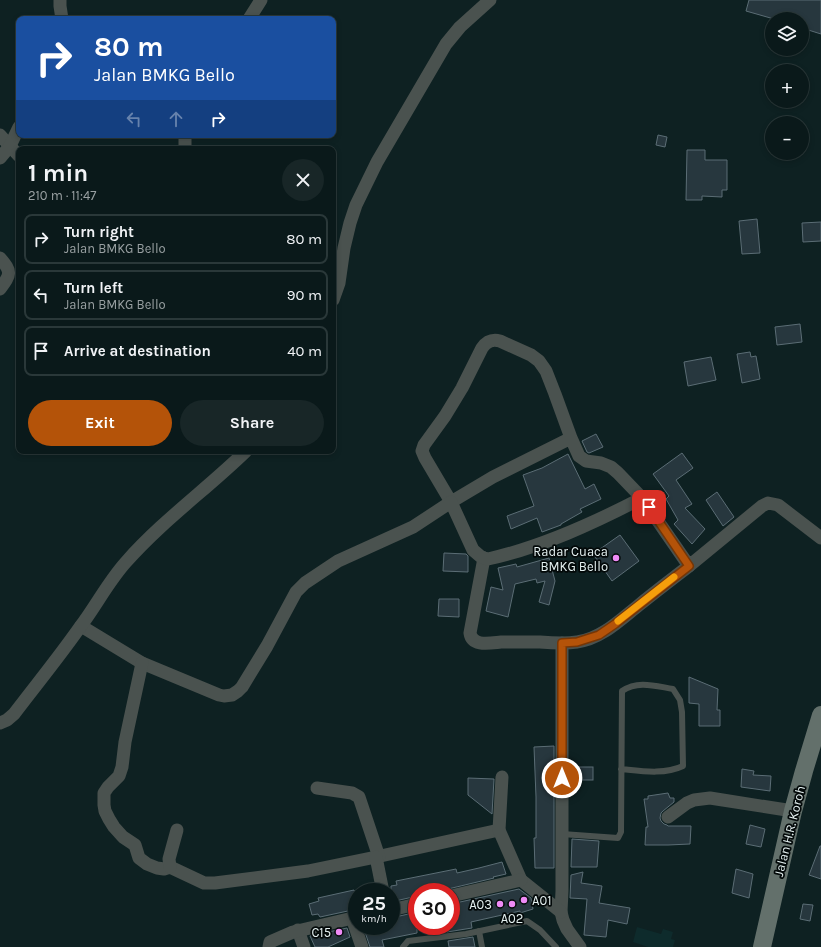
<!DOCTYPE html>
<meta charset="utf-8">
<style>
body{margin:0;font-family:Karla,sans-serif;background:#182627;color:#f1f3f6;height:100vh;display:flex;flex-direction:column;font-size:15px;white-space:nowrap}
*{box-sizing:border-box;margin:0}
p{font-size:13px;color:#99a0a2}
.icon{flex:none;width:22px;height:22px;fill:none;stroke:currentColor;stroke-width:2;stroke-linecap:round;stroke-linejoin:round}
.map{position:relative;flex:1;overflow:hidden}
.sheet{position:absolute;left:16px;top:146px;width:320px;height:308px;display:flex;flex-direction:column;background:#0a191a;border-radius:8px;box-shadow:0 2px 6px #0003,0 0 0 1px #2a3839}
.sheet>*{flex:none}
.guide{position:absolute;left:16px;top:16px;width:320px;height:122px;border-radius:8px;box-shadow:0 2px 6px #0003,0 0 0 1px #2a3839;background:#1a4fa0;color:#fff;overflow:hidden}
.tools{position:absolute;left:765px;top:12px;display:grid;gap:8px}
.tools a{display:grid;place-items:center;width:44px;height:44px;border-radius:50%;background:#0a191a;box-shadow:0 2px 6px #0003,0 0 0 1px #2a3839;font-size:20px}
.speed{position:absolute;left:348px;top:883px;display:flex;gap:8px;font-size:20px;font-weight:700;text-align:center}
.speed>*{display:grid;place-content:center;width:52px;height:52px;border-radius:50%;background:#0a191a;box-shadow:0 2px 6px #0003,0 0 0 1px #2a3839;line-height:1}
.speed small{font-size:10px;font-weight:400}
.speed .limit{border:6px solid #d22;background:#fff;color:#111}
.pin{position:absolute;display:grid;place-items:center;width:34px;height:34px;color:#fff;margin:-17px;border-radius:8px;box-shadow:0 2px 6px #0006}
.me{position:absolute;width:44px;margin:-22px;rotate:0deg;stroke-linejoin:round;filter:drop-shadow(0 0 3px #0008)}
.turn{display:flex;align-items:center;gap:14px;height:84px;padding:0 12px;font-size:18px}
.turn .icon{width:52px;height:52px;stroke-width:2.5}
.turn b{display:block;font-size:28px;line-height:34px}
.lanes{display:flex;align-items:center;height:38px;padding:0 12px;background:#0003;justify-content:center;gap:20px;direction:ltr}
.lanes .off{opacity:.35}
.round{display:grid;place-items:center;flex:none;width:42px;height:42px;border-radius:21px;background:#182627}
.overview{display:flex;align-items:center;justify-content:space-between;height:68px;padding:0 12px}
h1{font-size:24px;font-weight:700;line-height:30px}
.button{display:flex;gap:8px;margin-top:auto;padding:8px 12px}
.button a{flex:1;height:46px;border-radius:24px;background:#b45309;color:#fff;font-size:16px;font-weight:700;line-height:46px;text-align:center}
.button a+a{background:#182627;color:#f1f3f6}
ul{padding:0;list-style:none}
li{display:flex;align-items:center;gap:12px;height:50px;margin:0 8px 6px;padding:0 4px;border:2px solid #2a3839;border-radius:8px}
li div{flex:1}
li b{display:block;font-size:15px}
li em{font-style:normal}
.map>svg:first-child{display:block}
.built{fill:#0e2b2c}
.building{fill:#27373e;stroke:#5b6d75}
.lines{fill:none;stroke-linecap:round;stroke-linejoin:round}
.service{stroke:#4a524f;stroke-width:6}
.minor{stroke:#4a524f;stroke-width:13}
.secondary{stroke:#63706b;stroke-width:18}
.route-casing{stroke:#753606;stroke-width:10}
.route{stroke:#b45309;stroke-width:7}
.slow{stroke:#f59e0b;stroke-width:7}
.poi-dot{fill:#ef8bf6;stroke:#030909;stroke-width:1.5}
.labels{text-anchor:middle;stroke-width:3.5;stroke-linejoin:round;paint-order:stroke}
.poi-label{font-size:13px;fill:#e4f0f0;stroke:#030909;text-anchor:end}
.street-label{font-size:13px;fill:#e4f0f0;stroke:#030909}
</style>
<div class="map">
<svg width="821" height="947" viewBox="0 0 821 947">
<rect width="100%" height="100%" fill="#0e2122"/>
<polygon class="built" points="637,927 661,934 663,929 673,932 671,939 675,940 673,947 648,947 633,942"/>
<g class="building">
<polygon points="749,0 821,0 821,34 802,28 802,19 774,19 746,11"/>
<polygon points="658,135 667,137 665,147 656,145"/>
<polygon points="687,150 705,150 705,160 727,160 727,190 722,190 722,197 702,196 702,200 686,200"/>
<polygon points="757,219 760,253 742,254 739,221"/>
<polygon points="821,222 821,241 803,242 802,223"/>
<polygon points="800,324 802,342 777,345 775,327"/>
<polygon points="750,352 751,357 756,356 760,379 742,383 737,354"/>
<polygon points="711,357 716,380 688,386 684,362"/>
<polygon points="596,434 603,447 589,453 587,452 582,441"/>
<polygon points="682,453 693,468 676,480 692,504 685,508 705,529 692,544 674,524 678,520 666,499 669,496 653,474"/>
<polygon points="568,454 585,489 594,484 601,499 580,509 582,512 561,524 561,525 542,532 537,518 511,529 507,516 534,506 523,475 542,468"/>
<polygon points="717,492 734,517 723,526 706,500"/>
<polygon points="620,535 639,561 612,581 593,554"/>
<polygon points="444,553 466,554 468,556 468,572 443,571"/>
<polygon points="549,558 555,581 549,605 539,602 545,581 537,583 536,579 515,584 508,617 486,611 491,587 503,590 498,568 516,564 517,567"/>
<polygon points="439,599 459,599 459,617 438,616"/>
<polygon points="689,677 718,689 717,710 720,710 720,726 699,726 699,704 689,703"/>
<polygon points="554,746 554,868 535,868 534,838 536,838 536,797 534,747"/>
<rect x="574" y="767" width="19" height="13"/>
<polygon points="742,769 754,771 753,775 771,776 770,791 741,787"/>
<polygon points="468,778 494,779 492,814 468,795"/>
<polygon points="668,793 670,798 674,798 674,802 663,811 661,813 660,818 661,821 664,824 667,825 668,826 691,826 690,844 668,845 645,845 646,827 648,827 644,799 648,799 648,796"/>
<polygon points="750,825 765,829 761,847 746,844"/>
<polygon points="572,839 599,841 597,867 571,867"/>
<polygon points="820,846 821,846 821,879 809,875"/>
<polygon points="502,862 506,874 493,877 494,878 448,889 429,892 417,892 417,896 391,902 391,886 397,885 396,881 456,869 457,873 479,868"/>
<polygon points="736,869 753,874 749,898 732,893"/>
<polygon points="583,872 581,883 602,886 599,903 630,908 627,924 608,920 606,937 584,935 587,899 570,898 571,875"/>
<polygon points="519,889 531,898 533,909 520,913 520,911 471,922 472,928 447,932 446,926 451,926 451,904"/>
<polygon points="354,890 354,891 357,890 357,909 320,917 318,914 312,915 309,904 319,901 318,898"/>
<polygon points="803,904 813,905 810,921 800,919"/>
<polygon points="417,912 417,933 382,940 384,947 370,947 363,926 391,926 391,918"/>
<polygon points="347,928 350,937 328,947 315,947 310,936"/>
<polygon points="473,937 475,947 449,947 448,941"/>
</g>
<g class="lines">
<g class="service">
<path d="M 562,834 L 618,838 L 621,832 L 622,691 C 638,680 655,686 673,689 L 680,700 L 682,712 L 683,766 C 664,775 641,771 621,769"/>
<polyline points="479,931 482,947"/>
<polyline points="403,947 408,941 466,934 527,921 540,930 556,947"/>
</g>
<g class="minor">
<polyline points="60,0 60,6 62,19"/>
<polyline points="249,19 261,0"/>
<polyline points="0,135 19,156"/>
<polyline points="185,149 185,135"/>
<polyline points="0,158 10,146 19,127"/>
<path d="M 0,258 C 12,272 11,274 0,289"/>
<polyline points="333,300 339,283 344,248 350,223 356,205 377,162 446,44 460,27 490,0"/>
<path d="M 571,438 L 493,477 L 451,502 L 425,458 L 422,451 L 424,445 L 445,416 L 462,388 L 482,348 C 487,341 492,339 500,341 L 531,355 L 539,361 L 546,371 L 555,394 L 571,438 L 579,456 L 586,461 L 601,463 L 611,467 L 618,473 L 642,498 L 689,566 L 762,506 L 768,503 L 778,505 L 821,538"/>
<path d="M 484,558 L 470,633 C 472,647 490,643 501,642 C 514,642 527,642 540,642 C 552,643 565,644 577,642 C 601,639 620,620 639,605 C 655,592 672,579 689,566"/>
<path d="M 81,626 L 142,663 L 219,695 L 224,696 L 232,695 L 238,691 L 242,687 L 267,646 L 296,592 L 305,583 L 338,561 L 413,527 L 451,502 L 473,550 L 480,556 L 484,558 L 488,559 C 542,547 594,523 642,498"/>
<polyline points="562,643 562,891 561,912 563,920 567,929 580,947"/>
<polyline points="142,663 125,742 122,767 119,776 108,787 104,793 104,805 105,811 109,819 114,827 123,837 135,845 139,858 147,864 157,868 164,869 170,867 204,883 215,883 308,871 376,857 499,830"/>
<path d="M 0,723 L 7,720 L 14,714 C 36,685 59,657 80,627 C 96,606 108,582 126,562 C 162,521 207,489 246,451"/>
<polyline points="502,777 499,830 521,880 561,912"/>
<polyline points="317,788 352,793 359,797 379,857"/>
<polyline points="668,817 687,803 694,800 710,798 793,811"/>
<polyline points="376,857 383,892"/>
<polyline points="170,867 169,859 177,830"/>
<polyline points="451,896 521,880"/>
<polyline points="391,910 417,904"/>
<polyline points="352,918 362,947"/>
<polyline points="298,930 304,947"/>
<polyline points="269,947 270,942 293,932 357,917"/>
</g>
<polyline class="secondary" points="762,947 793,811 804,771 821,715"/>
</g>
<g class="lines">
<g class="route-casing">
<polyline id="route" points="562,778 562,643 577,642 599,635 615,624 689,566 649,507"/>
</g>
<use href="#route" class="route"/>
<polyline class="slow" points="618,621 674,577"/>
</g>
<g class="poi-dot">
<circle cx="616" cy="558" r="4"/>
<circle cx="524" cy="900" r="4"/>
<circle cx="500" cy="904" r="4"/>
<circle cx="512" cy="904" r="4"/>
<circle cx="339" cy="932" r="4"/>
</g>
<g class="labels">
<g class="poi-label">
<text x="608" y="556">Radar Cuaca<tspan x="608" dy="15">BMKG Bello</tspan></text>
<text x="532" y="905" text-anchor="start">A01</text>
<text x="492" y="909">A03</text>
<text x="512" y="923" text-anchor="middle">A02</text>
<text x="331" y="937">C15</text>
</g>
<g class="street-label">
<text transform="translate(789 831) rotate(-76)" y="5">Jalan H.R. Koroh</text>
</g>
</g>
</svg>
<div class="tools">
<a><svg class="icon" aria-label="layers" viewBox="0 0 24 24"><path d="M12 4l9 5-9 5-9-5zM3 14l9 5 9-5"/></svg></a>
<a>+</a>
<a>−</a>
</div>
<div class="speed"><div>25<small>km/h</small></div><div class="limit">30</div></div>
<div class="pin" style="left:649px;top:507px;background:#d93025"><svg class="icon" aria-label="arrive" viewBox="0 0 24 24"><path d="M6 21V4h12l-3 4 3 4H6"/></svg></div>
<svg class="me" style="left:562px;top:778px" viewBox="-20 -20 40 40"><circle r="17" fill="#b45309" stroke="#fff" stroke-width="3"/><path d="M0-11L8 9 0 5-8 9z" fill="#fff"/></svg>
<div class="guide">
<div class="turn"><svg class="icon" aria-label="right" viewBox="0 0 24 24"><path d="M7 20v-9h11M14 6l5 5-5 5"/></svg><div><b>80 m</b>Jalan BMKG Bello</div></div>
<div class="lanes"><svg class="icon off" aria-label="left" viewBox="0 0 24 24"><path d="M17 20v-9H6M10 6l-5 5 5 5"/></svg><svg class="icon off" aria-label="ahead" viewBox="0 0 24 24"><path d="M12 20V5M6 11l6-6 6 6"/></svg><svg class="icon" aria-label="right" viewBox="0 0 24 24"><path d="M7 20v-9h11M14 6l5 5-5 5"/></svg></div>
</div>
<section class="sheet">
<div class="overview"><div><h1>1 min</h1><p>210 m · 11:47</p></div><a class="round"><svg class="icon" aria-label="close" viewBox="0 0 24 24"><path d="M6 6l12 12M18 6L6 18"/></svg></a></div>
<ul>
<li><svg class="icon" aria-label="right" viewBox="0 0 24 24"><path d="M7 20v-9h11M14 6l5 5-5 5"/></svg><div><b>Turn right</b><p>Jalan BMKG Bello</p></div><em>80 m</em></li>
<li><svg class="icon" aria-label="left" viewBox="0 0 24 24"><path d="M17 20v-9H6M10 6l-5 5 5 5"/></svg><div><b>Turn left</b><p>Jalan BMKG Bello</p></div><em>90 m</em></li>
<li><svg class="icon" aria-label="arrive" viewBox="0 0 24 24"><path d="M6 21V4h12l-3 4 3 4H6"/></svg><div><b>Arrive at destination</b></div><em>40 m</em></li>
</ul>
<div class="button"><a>Exit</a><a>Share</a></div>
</section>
</div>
